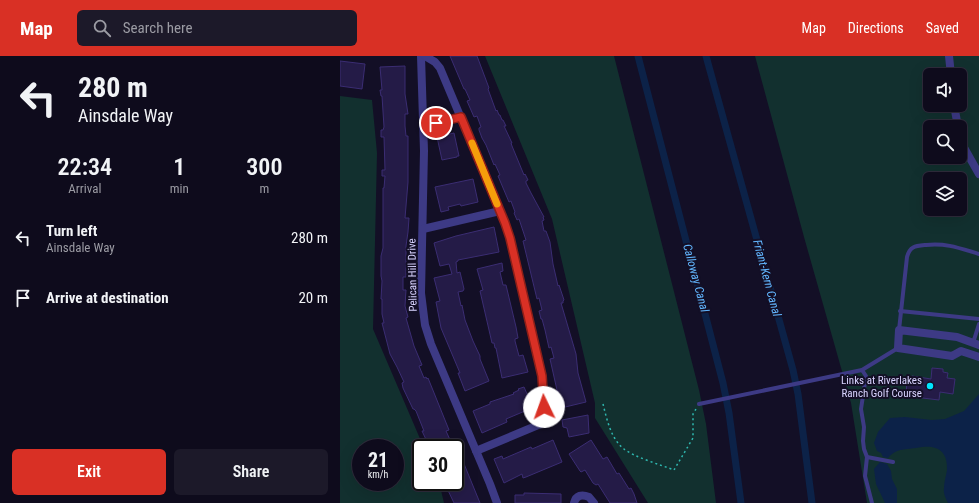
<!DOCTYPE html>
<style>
body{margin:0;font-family:"Roboto Condensed",sans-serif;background:#1c1929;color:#f1f3f6;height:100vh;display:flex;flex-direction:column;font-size:15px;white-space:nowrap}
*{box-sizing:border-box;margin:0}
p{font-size:13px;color:#9b9ba3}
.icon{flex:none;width:22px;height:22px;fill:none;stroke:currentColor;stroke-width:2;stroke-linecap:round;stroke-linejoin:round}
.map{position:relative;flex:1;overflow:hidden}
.side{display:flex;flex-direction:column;background:#0e0b1c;width:340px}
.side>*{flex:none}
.guide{background:#0e0b1c;color:#f1f3f6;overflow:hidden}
.controls{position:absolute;left:583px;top:12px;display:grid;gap:8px}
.controls a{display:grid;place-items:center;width:44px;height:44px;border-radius:6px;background:#0e0b1c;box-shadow:0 4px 16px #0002,0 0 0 1px #2e2b3b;font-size:20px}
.speed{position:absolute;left:12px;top:383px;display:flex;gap:8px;font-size:20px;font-weight:700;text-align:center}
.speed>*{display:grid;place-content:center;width:52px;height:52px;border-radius:50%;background:#0e0b1c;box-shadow:0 4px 16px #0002,0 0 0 1px #2e2b3b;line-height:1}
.speed small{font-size:10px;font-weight:400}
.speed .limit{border:2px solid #111;border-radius:6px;background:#fff;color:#111}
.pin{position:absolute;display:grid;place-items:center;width:34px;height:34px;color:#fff;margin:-17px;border:2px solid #fff;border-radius:50%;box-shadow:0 1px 4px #0007}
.me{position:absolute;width:44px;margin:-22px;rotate:357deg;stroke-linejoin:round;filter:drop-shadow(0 0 3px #0008)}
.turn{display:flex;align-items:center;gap:14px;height:84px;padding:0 12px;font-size:18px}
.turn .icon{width:52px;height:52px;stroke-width:2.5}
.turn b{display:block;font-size:28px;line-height:34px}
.eta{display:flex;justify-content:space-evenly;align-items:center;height:68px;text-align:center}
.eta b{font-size:24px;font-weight:600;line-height:28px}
.action{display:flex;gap:8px;margin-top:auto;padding:8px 12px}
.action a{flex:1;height:46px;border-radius:6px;background:#d93025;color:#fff;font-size:16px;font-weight:600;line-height:46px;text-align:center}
.action a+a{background:#1c1929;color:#f1f3f6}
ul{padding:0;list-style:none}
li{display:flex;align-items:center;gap:12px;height:60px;padding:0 12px}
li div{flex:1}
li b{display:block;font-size:15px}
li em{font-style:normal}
header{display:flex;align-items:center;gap:24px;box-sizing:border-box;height:56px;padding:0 20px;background:#d93025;color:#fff}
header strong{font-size:19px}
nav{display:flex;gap:22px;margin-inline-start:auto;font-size:14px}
.search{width:280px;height:36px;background:#1c1929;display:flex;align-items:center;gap:10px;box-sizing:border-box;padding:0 14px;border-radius:6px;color:#9b9ba3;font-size:15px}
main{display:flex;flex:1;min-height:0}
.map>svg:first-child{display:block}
.green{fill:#12302f;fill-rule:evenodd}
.water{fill:#0c2248}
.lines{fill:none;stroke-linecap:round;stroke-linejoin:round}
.canal{stroke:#0c2248;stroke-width:7}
.building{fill:#241b47;stroke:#3b2d73}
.path{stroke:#2fb8b0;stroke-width:1.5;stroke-dasharray:2 3;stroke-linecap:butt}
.service{stroke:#3d3a85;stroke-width:4}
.minor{stroke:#3d3a85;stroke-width:8}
.route-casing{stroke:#8d1f18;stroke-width:10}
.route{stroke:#d93025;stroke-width:7}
.slow{stroke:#f59e0b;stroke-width:7}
.poi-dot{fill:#00e5ff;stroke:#130f26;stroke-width:1.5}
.labels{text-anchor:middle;stroke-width:4;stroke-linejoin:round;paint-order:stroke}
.street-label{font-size:11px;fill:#d9d4ff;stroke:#130f26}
.poi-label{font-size:11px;fill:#d9d4ff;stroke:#130f26;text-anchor:end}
.water-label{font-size:12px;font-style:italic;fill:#62b6ff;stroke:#130f26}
</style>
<header>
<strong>Map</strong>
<div class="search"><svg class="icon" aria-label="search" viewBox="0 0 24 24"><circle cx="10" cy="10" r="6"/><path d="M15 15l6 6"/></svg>Search here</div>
<nav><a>Map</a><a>Directions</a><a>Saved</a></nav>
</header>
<main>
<section class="side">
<div class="guide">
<div class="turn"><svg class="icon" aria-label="left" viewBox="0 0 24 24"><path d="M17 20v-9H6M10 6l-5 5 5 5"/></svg><div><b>280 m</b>Ainsdale Way</div></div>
</div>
<div class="eta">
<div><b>22:34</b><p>Arrival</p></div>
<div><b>1</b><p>min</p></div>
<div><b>300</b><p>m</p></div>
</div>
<ul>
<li><svg class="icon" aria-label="left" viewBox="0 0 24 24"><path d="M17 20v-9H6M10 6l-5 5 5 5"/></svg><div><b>Turn left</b><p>Ainsdale Way</p></div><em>280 m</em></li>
<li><svg class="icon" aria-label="arrive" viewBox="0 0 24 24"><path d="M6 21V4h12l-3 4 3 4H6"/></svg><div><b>Arrive at destination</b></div><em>20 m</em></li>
</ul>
<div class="action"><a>Exit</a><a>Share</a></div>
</section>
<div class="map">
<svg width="639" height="447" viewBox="0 0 639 447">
<rect width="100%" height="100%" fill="#130f26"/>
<g class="green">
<polygon points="145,0 274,0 359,334 366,368 376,447 308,447 255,362 255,347 212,163"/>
<path d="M 415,0 L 639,0 L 639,447 L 527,447 L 511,347 L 464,181 ZM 590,19 L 620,19 L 620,49 L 590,49 ZM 590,71 L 620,71 L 620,101 L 590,101 ZM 590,123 L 620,123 L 620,153 L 590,153 Z"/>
<path d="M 0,40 L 32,44 L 37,97 L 33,273 L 84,392 L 81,392 L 81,426 L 99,426 L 104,447 L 0,447 ZM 21,392 L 55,392 L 55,426 L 21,426 Z"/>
</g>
<g class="water">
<path d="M 639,338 L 639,447 L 608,447 C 606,443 603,437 604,432 C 604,426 606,420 607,414 C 608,392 594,388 576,392 C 563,394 557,392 548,402 L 543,401 L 541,397 L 537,395 L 534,387 L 538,376 L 550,362 L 565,361 L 592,364 L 605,363 L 624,355 Z"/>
<polygon points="540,406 547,408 551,415 552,423 557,433 557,447 545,447 536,428 534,413"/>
</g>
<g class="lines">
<g class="canal">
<polyline points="298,0 383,327 389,357 401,447"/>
<polyline points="366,0 453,314 458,338 472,447"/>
</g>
</g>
<g class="building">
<polygon points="110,0 137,0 149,32 148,33 156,55 157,54 159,59 160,59 162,64 163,64 166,70 164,70 172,87 171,87 172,90 184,119 185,118 188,124 186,125 186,127 191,137 204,161 203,161 204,164 202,165 204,175 206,175 210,186 213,208 218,230 219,229 224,244 223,245 223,247 221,247 236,298 238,317 246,346 221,352 210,303 214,302 211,291 209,292 205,274 202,263 201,263 199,255 202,254 199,242 197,243 183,185 186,184 179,163 177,164 174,157 175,156 171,145 169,146 158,120 160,119 155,108 154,109 146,89 142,82 139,74 139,72 141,71 137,60 134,61 127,45 130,44 125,33 124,33"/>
<polygon points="0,5 25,8 22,33 0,30"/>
<polygon points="65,10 65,38 68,58 65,58 65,70 66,80 68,80 68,126 65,162 69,162 68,176 66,190 66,221 63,221 63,234 66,234 65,250 68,261 66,262 74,290 82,309 79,310 84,322 86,321 87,323 88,322 109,374 106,375 111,386 114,385 120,398 140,447 114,447 105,428 109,426 115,426 115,392 90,392 82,375 84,375 76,355 74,353 73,353 63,332 62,327 64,326 57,311 50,298 42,267 44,267 42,258 42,243 41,243 42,225 41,220 41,200 43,192 43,132 44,132 45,120 42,120 42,114 45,114 44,81 41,81 41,74 43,74 44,71 42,40 41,40 40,34 42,34 40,11"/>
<polygon points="114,77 119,100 117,100 117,101 102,104 97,81"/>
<polygon points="133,123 138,146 121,150 120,148 108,151 109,154 101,156 95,131"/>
<polygon points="154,171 159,196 118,204 118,205 116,206 117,217 120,216 124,233 123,235 118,236 121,250 122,249 125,264 133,285 140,300 140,303 149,325 125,335 118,317 120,317 101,272 96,246 100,245 94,222 112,218 109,208 100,210 94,187 116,180"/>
<polygon points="162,207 163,215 160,216 163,229 166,229 176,271 178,282 175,283 175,285 179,300 183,299 188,316 162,322 156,292 155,292 154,287 152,287 140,235 143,234 137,213"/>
<polygon points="592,312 603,313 603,316 608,317 607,322 615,323 613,338 600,336 599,344 566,340 567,324 571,325 572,320 591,323"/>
<polygon points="184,331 194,354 187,358 185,355 166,363 167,366 142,377 133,355 150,348 150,346 174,338 173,337 179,334 178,333"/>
<polygon points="248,359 249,377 229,381 227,372 223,371 222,364"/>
<polygon points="213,384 222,406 186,421 183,422 182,418 164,427 154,403 162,400 163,403 191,391 192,393"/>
<polygon points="251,384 263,403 267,401 277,418 279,417 289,433 291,432 294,438 297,447 270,447 258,428 256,429 253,427 245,414 241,416 240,415 229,398"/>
<polygon points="184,437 221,438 221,447 175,447 175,439 184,439"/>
</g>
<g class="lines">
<path class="path" d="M 263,348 C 267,364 271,383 284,393 C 294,401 321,409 334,414 L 353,382 L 353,358 L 356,353"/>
<g class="service">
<polyline points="560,255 639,263"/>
<path d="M 559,274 L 567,201 C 570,190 575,190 586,189 C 607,187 619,192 639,198"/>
<polyline points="633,287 639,268"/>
<polyline points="522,314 526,320 521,353 524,371 523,385 524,393 527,401"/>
<polyline points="359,348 522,314 558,292"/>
<polyline points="532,447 525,420 527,401 553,406"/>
</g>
<g class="minor">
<polyline points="81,0 84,95 81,237 85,269 91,288 150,428 157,447"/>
<polyline points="85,0 95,6 100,12 165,167 170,182 202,320 204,351 203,367 136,395"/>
<polyline points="609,0 611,19"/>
<polyline points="614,49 618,71"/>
<polyline points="83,70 121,61"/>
<polyline points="620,78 622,88 639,118"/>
<polyline points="83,173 160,155"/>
<polyline points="639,289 617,281 559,274 558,292 612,300 621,295 639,301"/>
<path d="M 234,447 C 236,439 242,438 249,441 L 254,447"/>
</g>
</g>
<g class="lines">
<g class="route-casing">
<polyline id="route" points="96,67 121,61 165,167 170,182 202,320 204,351"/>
</g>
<use href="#route" class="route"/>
<polyline class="slow" points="132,87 157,148"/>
</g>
<circle class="poi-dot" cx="590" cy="330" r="4"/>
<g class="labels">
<g class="street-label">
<text transform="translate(72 219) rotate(-91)" y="4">Pelican Hill Drive</text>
</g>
<g class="poi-label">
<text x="582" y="328">Links at Riverlakes<tspan x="582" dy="13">Ranch Golf Course</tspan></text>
</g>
<g class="water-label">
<text transform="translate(356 222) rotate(75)" y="4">Calloway Canal</text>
<text transform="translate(427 222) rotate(75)" y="4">Friant-Kern Canal</text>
</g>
</g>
</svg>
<div class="controls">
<a><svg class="icon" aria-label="sound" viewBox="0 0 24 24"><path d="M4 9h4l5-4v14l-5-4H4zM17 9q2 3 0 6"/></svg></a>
<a><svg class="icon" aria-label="search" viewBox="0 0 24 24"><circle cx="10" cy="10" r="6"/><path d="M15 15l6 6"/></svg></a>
<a><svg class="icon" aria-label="layers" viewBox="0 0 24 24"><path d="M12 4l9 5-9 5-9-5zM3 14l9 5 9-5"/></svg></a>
</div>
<div class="speed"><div>21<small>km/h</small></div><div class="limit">30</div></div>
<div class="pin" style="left:96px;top:67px;background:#d93025"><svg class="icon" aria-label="arrive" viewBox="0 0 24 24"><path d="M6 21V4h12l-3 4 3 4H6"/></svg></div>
<svg class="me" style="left:204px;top:351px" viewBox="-20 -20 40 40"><circle r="19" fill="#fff"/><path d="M0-13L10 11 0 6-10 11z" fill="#d93025"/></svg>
</div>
</main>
